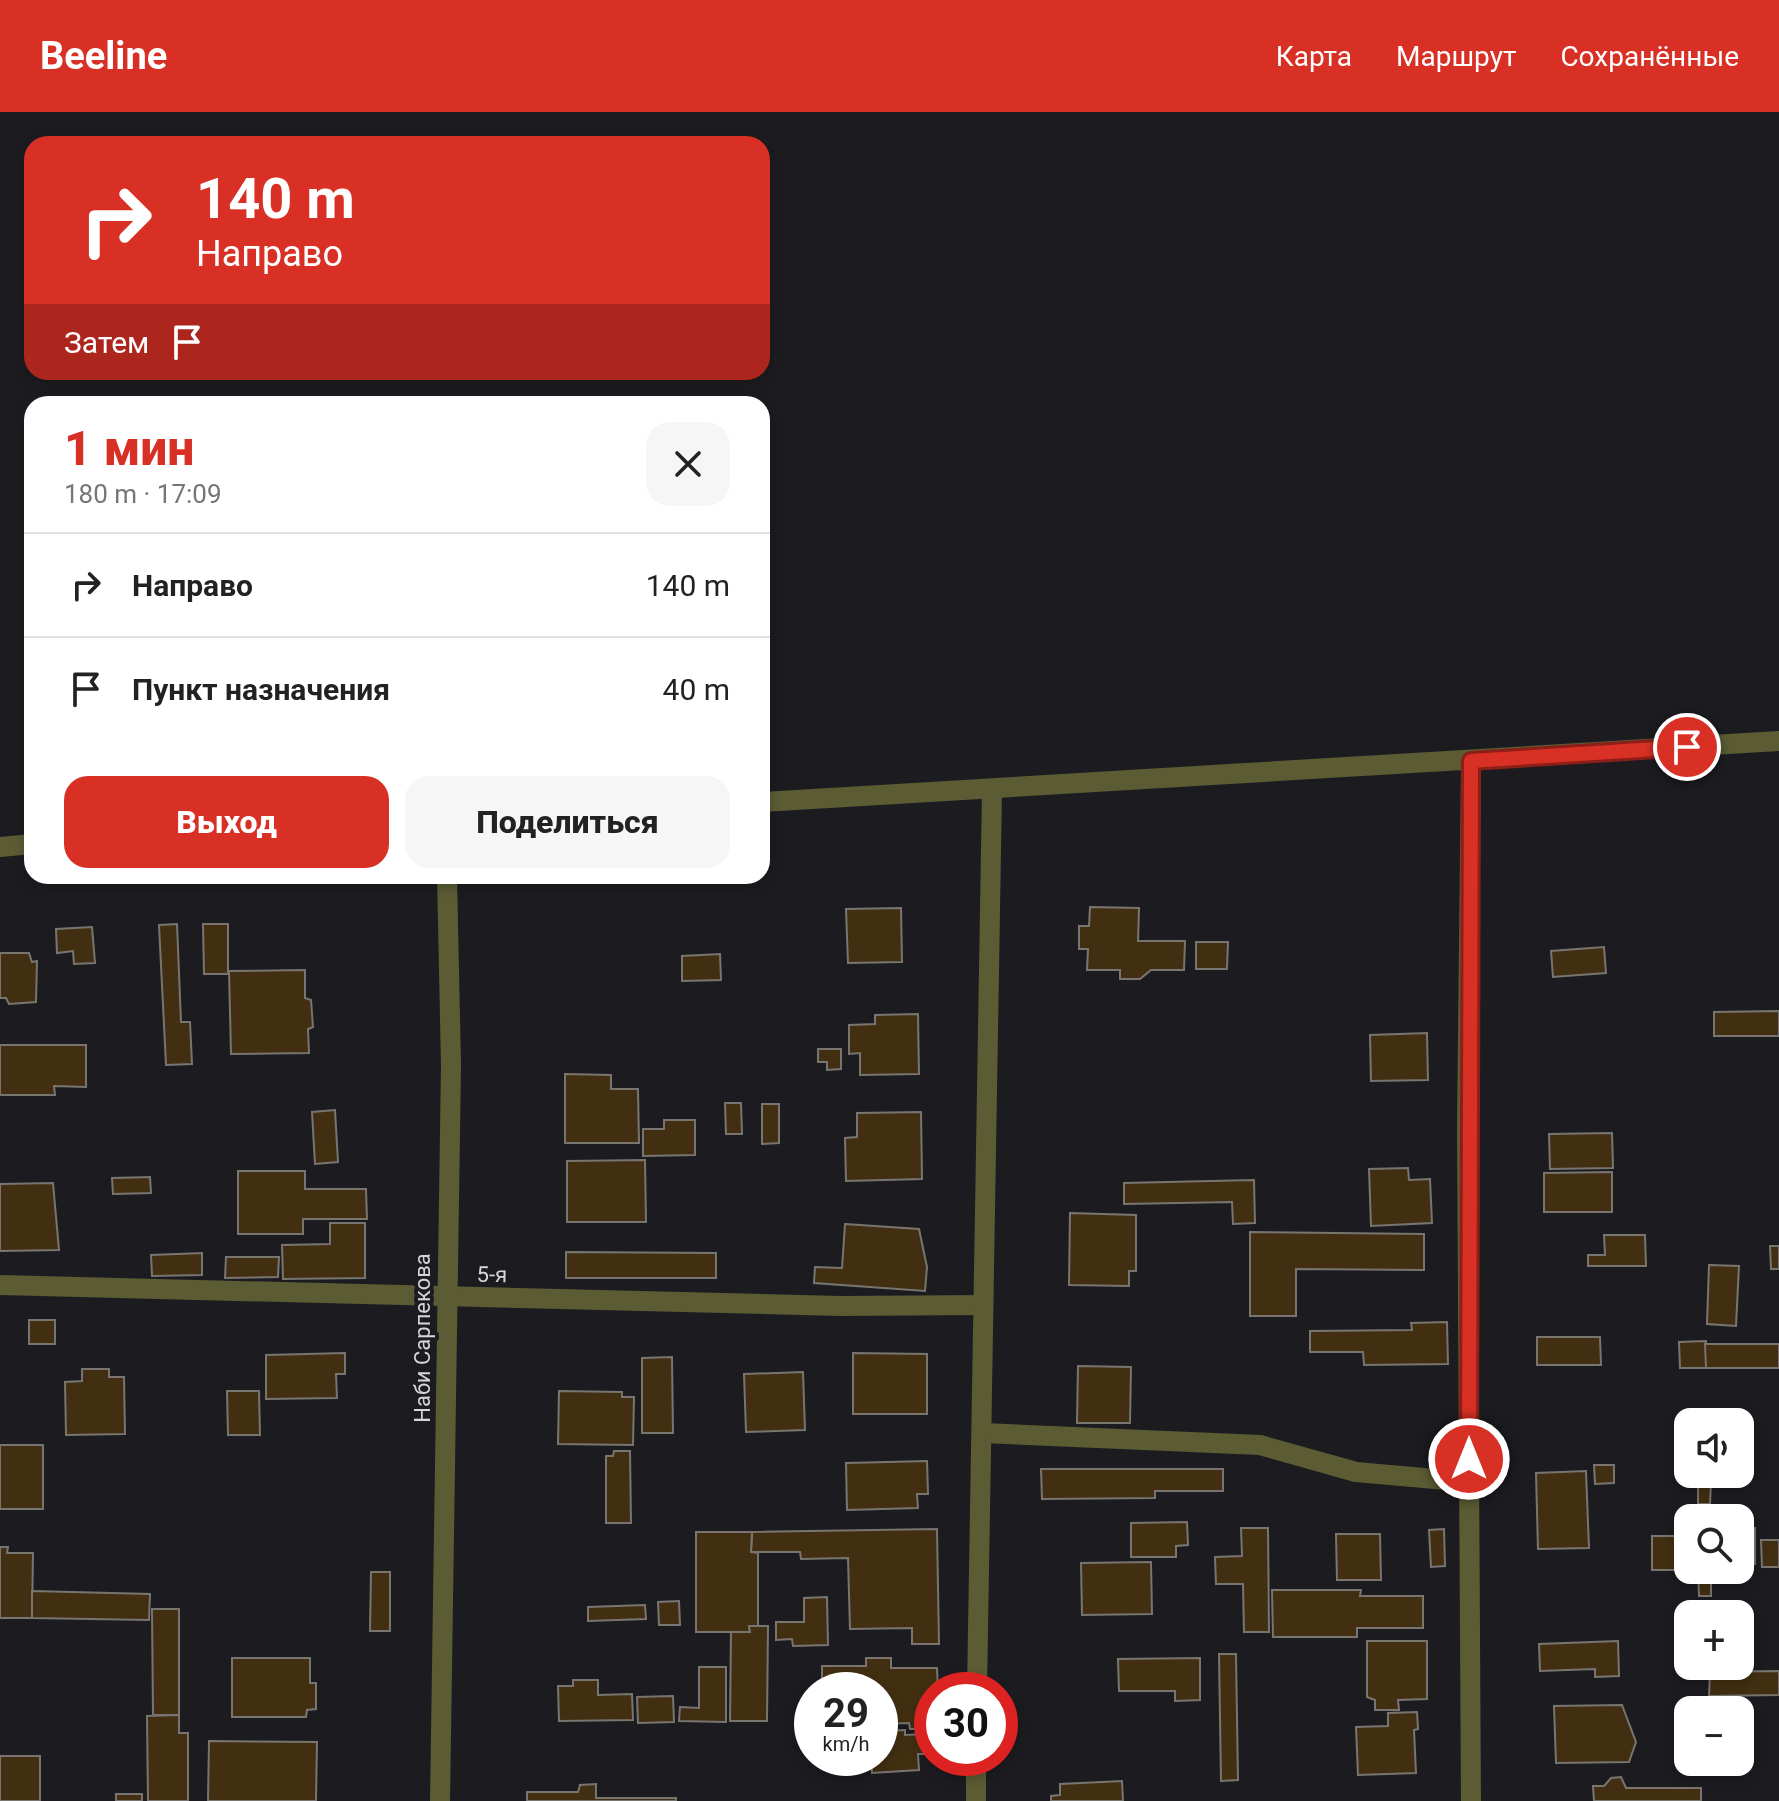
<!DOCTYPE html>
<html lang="ru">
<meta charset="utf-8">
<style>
body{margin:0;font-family:Roboto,sans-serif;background:#f6f6f6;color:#222;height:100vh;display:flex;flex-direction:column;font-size:30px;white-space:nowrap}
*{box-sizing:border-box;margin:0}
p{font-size:26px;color:#767676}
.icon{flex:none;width:44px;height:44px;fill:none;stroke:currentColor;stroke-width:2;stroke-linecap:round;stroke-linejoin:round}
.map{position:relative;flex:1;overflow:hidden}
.panel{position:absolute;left:24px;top:284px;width:746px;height:488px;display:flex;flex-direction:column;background:#fff;border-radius:24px;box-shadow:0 4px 12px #0003}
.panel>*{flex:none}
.top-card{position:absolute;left:24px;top:24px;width:746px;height:244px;border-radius:24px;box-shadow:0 4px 12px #0003;background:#d93025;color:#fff;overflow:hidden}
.controls{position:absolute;left:1674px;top:1296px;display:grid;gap:16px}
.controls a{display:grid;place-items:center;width:80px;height:80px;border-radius:16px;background:#fff;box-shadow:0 4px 12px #0003;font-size:40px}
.speed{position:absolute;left:794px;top:1560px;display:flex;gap:16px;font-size:40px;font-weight:700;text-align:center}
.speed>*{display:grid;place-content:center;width:104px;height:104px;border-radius:50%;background:#fff;box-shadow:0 4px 12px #0003;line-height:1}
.speed small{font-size:20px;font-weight:400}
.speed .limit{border:12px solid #d22;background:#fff;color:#111}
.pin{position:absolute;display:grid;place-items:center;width:68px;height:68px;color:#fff;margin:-34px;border:4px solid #fff;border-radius:50%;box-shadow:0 2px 8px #0007}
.me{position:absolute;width:88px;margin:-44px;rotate:0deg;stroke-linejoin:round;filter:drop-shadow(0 0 6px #0008)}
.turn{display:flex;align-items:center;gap:28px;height:168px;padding:0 40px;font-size:36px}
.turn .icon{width:104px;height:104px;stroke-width:2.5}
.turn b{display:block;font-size:56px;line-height:68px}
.then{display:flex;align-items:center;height:76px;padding:0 40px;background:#0003;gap:16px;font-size:30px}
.round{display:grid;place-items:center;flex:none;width:84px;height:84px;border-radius:24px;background:#f6f6f6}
.headline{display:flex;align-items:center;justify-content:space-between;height:136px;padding:0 40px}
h1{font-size:48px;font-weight:800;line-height:60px;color:#d93025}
.action{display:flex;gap:16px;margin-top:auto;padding:16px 40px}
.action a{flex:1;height:92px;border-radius:24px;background:#d93025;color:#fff;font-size:32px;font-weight:800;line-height:92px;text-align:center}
.action a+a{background:#f6f6f6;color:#222}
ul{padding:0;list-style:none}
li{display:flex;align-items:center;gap:24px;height:104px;padding:0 40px;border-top:2px solid #e0e0e0}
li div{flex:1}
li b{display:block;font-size:30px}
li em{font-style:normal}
header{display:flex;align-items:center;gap:48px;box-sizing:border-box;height:112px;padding:0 40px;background:#d93025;color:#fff}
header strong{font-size:38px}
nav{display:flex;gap:44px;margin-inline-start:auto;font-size:28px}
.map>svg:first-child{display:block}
.building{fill:#422f12;stroke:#787571;stroke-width:2}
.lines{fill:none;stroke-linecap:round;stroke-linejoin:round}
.minor{stroke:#5b5c34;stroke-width:20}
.route-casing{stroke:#8d1f18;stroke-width:20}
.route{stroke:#d93025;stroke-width:14}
.labels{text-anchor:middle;stroke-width:8;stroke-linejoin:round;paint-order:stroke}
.street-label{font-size:22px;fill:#d6d6d9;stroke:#1c1c20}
</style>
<header>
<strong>Beeline</strong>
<nav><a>Карта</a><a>Маршрут</a><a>Сохранённые</a></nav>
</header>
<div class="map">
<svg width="1779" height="1689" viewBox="0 0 1779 1689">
<rect width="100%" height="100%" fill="#1c1c20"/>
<g class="building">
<polygon points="1090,795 1139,796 1138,829 1185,829 1184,858 1151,858 1140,867 1120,867 1120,858 1087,858 1088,837 1079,837 1079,814 1089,814"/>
<polygon points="901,796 902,850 848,851 846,797"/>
<polygon points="177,812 181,910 190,910 192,952 166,953 159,813"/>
<polygon points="203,812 228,812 228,862 204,862"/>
<polygon points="92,815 95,851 74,852 73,839 57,841 56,817"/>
<polygon points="1196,830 1228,830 1227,857 1196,857"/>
<polygon points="1604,835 1606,861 1553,865 1551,839"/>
<polygon points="0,841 29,841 32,850 37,849 36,890 9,892 6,886 0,886"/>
<polygon points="720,842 721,868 682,869 682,844"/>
<polygon points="305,858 305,886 311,888 313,915 308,917 309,941 231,942 229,859"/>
<polygon points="1779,899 1779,924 1714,924 1714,900"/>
<polygon points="918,902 919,962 860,963 860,941 849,942 849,913 875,912 875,903"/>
<polygon points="1427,921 1428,968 1371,969 1370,923"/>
<polygon points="0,933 86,933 86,975 54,974 55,983 0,983"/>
<polygon points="818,937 841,937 841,957 827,958 827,950 818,950"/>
<polygon points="565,962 611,963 611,977 638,977 639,1031 565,1031"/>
<polygon points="725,991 741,991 742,1022 726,1022"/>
<polygon points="762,992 779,992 779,1031 762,1032"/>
<polygon points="335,998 338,1050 315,1052 312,1000"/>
<polygon points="921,1000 922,1067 846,1069 845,1026 857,1025 857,1001"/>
<polygon points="664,1008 695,1008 695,1043 643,1044 643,1017 664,1017"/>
<polygon points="1612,1021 1613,1056 1550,1057 1549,1022"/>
<polygon points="645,1048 646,1110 567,1110 567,1049"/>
<polygon points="1408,1056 1409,1068 1430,1067 1432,1111 1371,1114 1369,1057"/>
<polygon points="238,1059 305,1059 305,1077 366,1077 367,1107 303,1107 303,1122 238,1122"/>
<polygon points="1612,1060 1612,1100 1544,1100 1544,1061"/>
<polygon points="150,1065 151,1081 113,1082 112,1066"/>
<polygon points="1254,1068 1255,1111 1233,1112 1232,1090 1124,1092 1124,1071"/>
<polygon points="53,1071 59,1138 0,1139 0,1072"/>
<polygon points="1070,1101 1136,1103 1136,1159 1129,1159 1129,1174 1069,1173"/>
<polygon points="330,1111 365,1111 365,1166 283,1167 282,1133 330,1132"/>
<polygon points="845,1112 919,1117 927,1155 925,1179 814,1171 815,1155 842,1156"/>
<polygon points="1250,1120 1424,1122 1424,1158 1296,1157 1296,1204 1250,1204"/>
<polygon points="1604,1123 1645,1123 1646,1154 1588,1154 1588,1143 1605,1143"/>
<polygon points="1770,1134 1779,1134 1779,1157 1771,1157"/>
<polygon points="566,1140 716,1141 716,1166 566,1166"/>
<polygon points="202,1141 202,1163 152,1164 151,1143"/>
<polygon points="226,1145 279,1145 278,1165 225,1166"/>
<polygon points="1709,1153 1739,1154 1736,1214 1707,1212"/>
<rect x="29" y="1208" width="26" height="24"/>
<polygon points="1447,1210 1448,1252 1364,1253 1363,1240 1310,1240 1310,1219 1412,1218 1411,1211"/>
<polygon points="1537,1225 1600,1225 1601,1253 1537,1253"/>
<polygon points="1706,1229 1706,1256 1680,1256 1679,1230"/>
<polygon points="1705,1232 1779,1232 1779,1256 1706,1256"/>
<polygon points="345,1241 345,1262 336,1262 337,1286 266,1287 266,1243"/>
<polygon points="853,1241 927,1242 927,1302 853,1302"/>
<polygon points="672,1245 673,1321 642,1321 642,1246"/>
<polygon points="1078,1254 1131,1255 1130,1311 1077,1311"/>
<polygon points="82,1257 109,1257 109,1265 124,1265 125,1322 66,1323 65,1270 82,1269"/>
<polygon points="803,1260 805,1318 746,1320 744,1262"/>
<polygon points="227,1279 259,1279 260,1323 228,1323"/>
<polygon points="559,1279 622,1280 622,1285 634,1285 633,1333 558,1332"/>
<rect x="0" y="1333" width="43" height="64"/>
<polygon points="614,1339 630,1339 631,1411 606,1411 606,1344 613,1344"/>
<polygon points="927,1349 928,1382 917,1382 918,1396 847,1398 846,1351"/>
<polygon points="1594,1353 1614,1353 1614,1371 1595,1372"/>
<polygon points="1041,1357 1223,1357 1223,1379 1155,1379 1155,1386 1042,1387"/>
<polygon points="1586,1359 1589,1436 1538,1437 1536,1361"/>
<polygon points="1698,1370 1711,1371 1710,1392 1698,1392"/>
<polygon points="1187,1410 1188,1433 1176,1434 1176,1445 1131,1445 1131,1411"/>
<polygon points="1241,1416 1268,1416 1269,1520 1244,1520 1243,1472 1216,1472 1215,1445 1242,1444"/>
<rect x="1740" y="1416" width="15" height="36"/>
<polygon points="937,1417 939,1532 912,1532 912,1516 850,1517 848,1446 801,1447 800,1440 751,1440 752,1420"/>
<polygon points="1444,1417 1445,1454 1431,1455 1429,1418"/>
<polygon points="696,1420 752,1420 751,1440 758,1441 758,1514 749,1514 750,1520 696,1520"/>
<polygon points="1336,1422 1380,1422 1381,1468 1337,1468"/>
<rect x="1652" y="1424" width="36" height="34"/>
<polygon points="1761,1428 1779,1428 1779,1455 1762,1455"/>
<polygon points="0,1435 8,1435 7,1441 33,1441 32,1506 0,1506"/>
<polygon points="1151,1450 1152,1502 1082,1503 1081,1451"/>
<polygon points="1698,1458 1711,1458 1711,1484 1699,1484"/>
<polygon points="371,1460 390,1460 390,1519 370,1519"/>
<polygon points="1272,1478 1361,1478 1360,1484 1423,1484 1423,1516 1357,1516 1357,1525 1273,1525"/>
<polygon points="32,1479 150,1482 149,1508 32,1506"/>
<polygon points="827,1485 828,1533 793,1534 792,1527 776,1528 776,1510 804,1510 804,1486"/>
<polygon points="679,1489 680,1513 659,1513 658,1490"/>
<polygon points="645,1493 646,1507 588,1509 588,1495"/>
<polygon points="152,1497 179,1497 179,1603 153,1603"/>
<polygon points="749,1514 768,1514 767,1609 730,1609 731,1520 750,1520"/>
<polygon points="1367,1529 1427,1529 1427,1587 1398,1588 1399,1598 1375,1598 1375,1588 1367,1585"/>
<polygon points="1618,1529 1619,1564 1595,1565 1595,1557 1540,1559 1539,1532"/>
<polygon points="1219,1542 1236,1542 1238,1668 1221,1669"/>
<polygon points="232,1546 310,1546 310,1571 316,1571 316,1597 307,1598 306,1605 232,1605"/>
<polygon points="866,1546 891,1546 891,1556 937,1556 938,1578 932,1578 932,1617 910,1617 909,1611 880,1612 880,1578 822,1578 822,1554 866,1554"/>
<polygon points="1200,1546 1200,1588 1175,1589 1175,1579 1119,1579 1118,1547"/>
<polygon points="699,1555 726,1555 726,1610 679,1609 680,1595 699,1596"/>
<polygon points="1779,1559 1779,1583 1709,1584 1710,1560"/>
<polygon points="573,1568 598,1568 598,1583 632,1582 633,1608 559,1609 558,1574 573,1574"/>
<polygon points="673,1584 674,1610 638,1611 637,1585"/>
<polygon points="1709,1584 1736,1584 1736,1598 1710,1598"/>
<polygon points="1622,1593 1636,1630 1629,1650 1556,1651 1554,1594"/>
<polygon points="1679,1599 1688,1599 1688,1650 1707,1650 1707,1656 1680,1657"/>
<polygon points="1417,1600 1418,1617 1414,1618 1416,1661 1358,1663 1356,1615 1388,1614 1388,1601"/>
<polygon points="179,1603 179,1621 188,1621 188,1689 148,1689 147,1604"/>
<polygon points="905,1618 905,1623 926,1622 927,1642 918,1642 919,1658 872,1661 871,1646 880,1646 880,1619"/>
<polygon points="209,1629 317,1630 316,1689 208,1689"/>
<rect x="0" y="1644" width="40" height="45"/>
<polygon points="1711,1650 1737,1650 1737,1656 1711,1657"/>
<polygon points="1621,1665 1626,1676 1701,1676 1701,1689 1594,1689 1593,1674 1604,1674 1611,1666"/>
<polygon points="1122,1669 1123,1689 1051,1689 1051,1684 1060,1683 1060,1672"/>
<polygon points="596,1672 596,1686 676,1686 676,1689 527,1689 527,1680 578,1680 580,1673"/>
<rect x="116" y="1682" width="26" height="7"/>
</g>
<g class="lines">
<g class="minor">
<polyline points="1471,649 1467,1017 1471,1689"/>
<polyline points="762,690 1779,629"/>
<polyline points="0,735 32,732"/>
<polyline points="0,1173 840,1194 983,1193"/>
<polyline points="982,1321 1260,1333 1356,1360 1469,1370"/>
<polyline points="977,1578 992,678"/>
<polyline points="440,1689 451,953 447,764"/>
<polyline points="976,1689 976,1646"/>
</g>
</g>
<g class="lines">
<g class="route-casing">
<polyline id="route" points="1469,1347 1471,649 1687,635"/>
</g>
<use href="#route" class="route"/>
</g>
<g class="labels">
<g class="street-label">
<text transform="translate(492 1162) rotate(1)" y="8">5-я</text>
<text transform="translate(422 1226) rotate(-90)" y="8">Наби Сарпекова</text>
</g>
</g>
</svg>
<div class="controls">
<a><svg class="icon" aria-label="sound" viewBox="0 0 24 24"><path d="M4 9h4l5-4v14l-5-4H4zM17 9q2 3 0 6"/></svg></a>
<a><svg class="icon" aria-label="search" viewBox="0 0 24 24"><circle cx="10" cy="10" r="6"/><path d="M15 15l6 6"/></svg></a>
<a>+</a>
<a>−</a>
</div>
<div class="speed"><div>29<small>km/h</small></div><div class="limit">30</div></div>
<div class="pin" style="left:1687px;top:635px;background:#d93025"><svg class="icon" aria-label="arrive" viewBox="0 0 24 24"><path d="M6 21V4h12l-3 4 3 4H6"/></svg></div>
<svg class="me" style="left:1469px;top:1347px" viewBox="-20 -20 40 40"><circle r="17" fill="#d93025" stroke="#fff" stroke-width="3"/><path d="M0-11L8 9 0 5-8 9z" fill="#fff"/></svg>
<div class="top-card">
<div class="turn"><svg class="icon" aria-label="right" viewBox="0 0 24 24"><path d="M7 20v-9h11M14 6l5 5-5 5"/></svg><div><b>140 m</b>Направо</div></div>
<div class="then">Затем<svg class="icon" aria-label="arrive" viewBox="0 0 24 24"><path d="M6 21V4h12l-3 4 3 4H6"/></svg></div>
</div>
<section class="panel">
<div class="headline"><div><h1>1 мин</h1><p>180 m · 17:09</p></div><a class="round"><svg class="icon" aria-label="close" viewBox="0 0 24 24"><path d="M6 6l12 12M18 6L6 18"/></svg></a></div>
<ul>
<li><svg class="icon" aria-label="right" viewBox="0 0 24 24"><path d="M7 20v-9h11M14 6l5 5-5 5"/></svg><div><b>Направо</b></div><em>140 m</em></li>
<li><svg class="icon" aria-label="arrive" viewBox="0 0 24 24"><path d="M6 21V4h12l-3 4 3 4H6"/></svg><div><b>Пункт назначения</b></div><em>40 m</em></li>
</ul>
<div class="action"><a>Выход</a><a>Поделиться</a></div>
</section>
</div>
